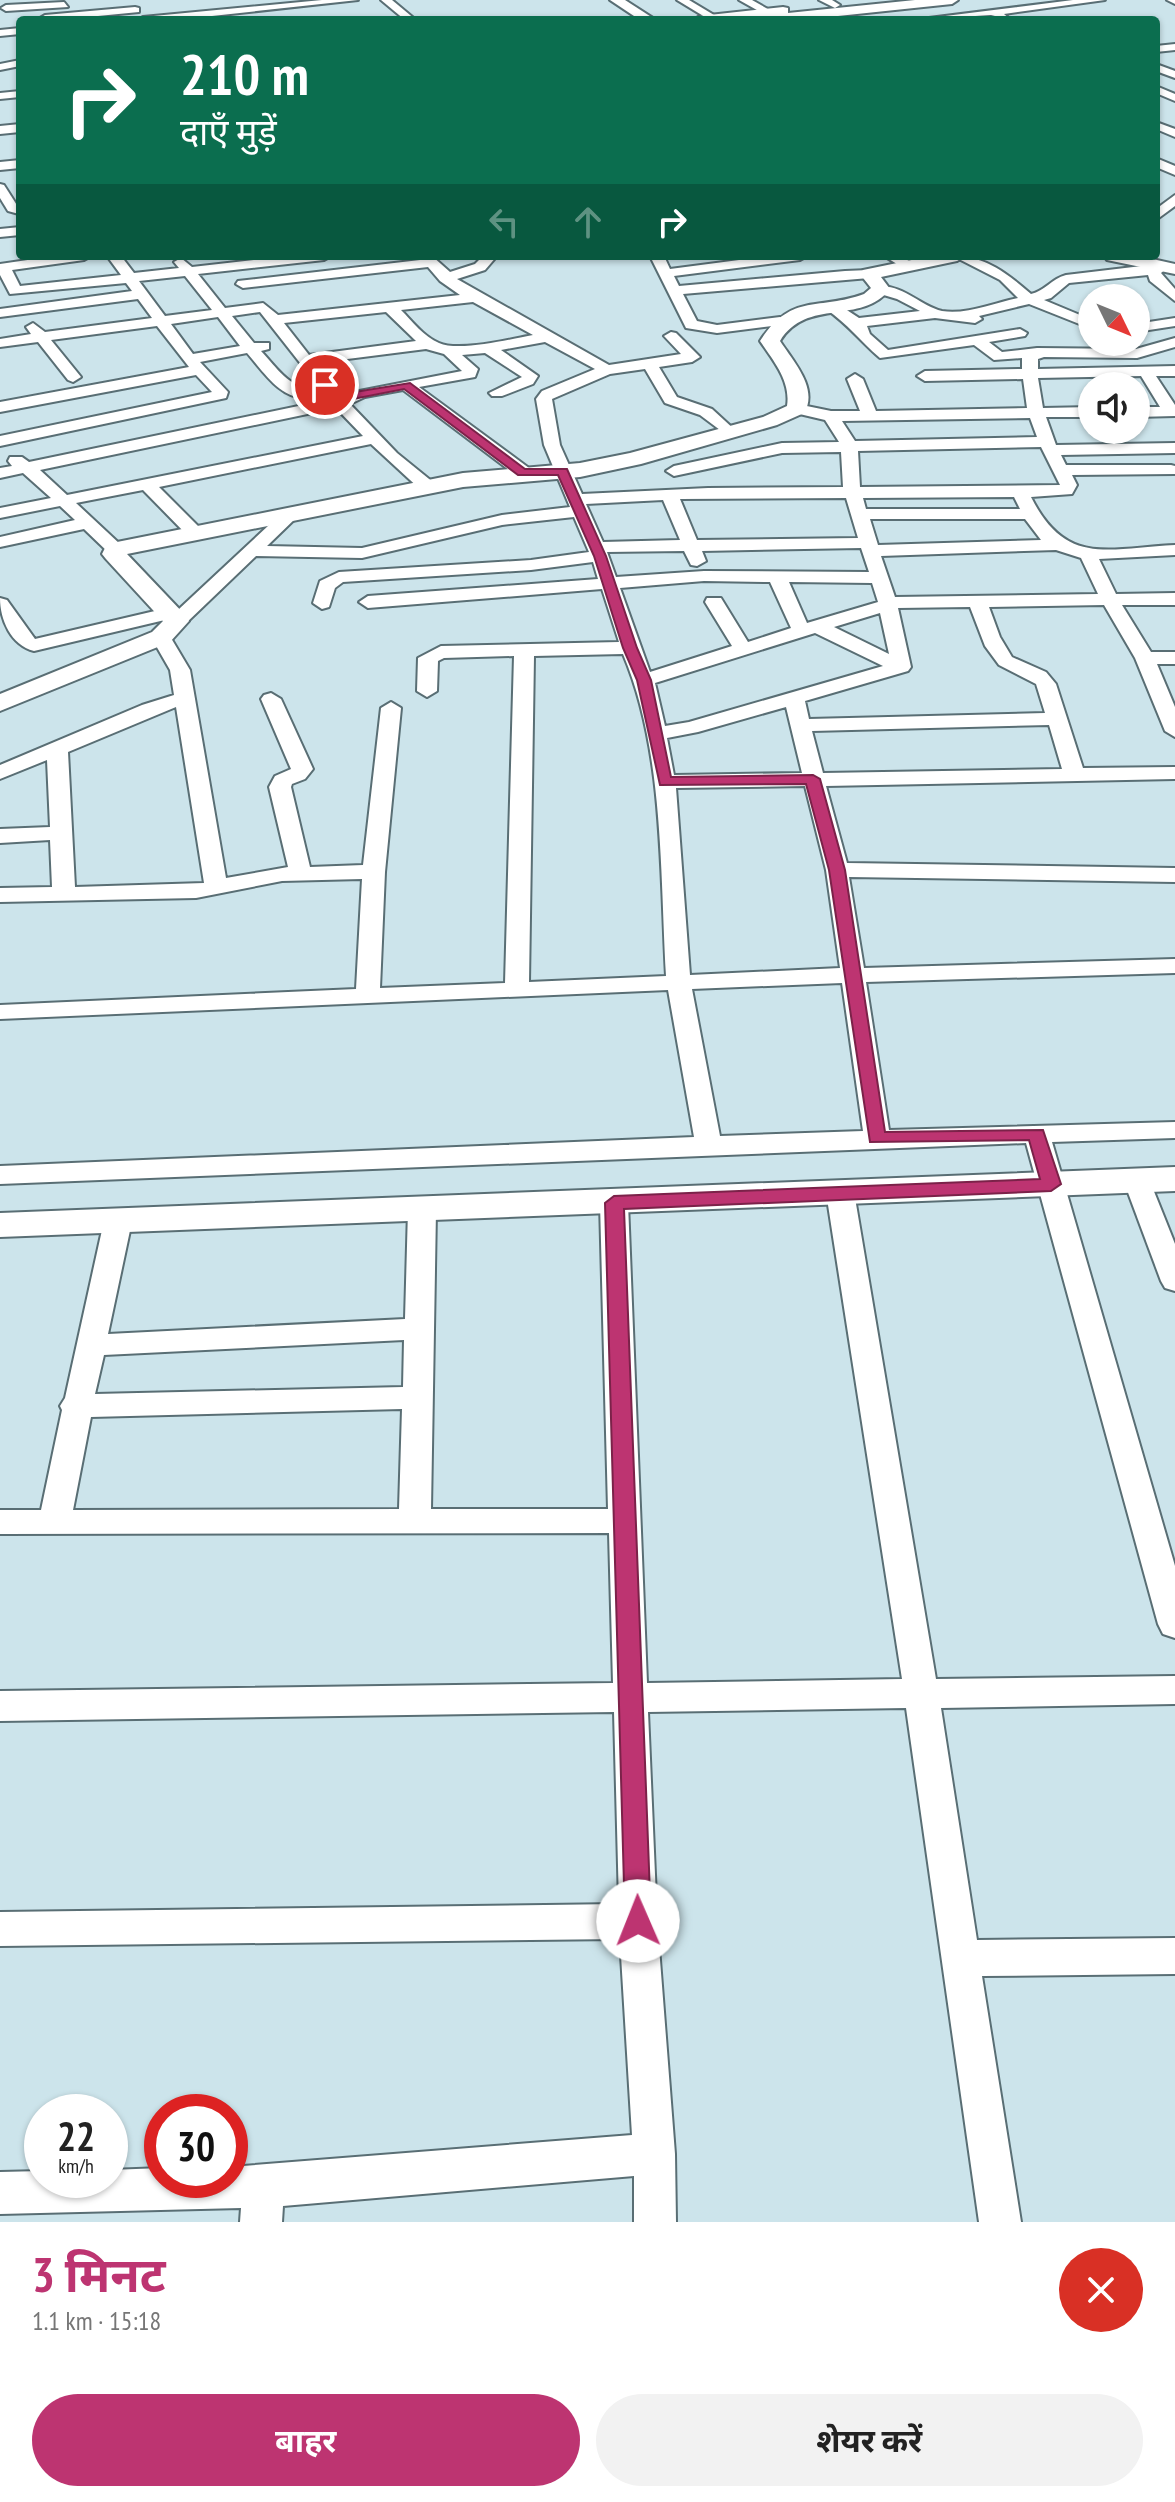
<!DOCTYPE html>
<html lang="hi">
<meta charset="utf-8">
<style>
body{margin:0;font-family:"PT Sans Narrow","Noto Sans Devanagari",sans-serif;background:#f2f2f2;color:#222;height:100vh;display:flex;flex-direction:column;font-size:30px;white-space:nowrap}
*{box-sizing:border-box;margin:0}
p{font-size:26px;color:#767676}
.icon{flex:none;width:44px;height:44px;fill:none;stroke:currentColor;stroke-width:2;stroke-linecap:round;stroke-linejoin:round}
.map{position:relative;height:2222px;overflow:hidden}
.side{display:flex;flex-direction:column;background:#fff;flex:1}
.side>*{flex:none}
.hud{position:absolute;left:16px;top:16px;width:1144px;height:244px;border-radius:8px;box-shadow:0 2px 6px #0004;background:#0b6e4f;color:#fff;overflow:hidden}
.needle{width:52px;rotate:133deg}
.buttons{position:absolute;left:1078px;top:284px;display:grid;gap:16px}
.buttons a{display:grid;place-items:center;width:72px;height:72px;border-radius:50%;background:#fff;box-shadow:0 2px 6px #0004;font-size:40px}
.speed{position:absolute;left:24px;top:2094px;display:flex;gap:16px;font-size:40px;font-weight:700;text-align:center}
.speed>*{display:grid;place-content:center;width:104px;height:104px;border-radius:50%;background:#fff;box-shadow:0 2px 6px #0004;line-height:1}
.speed small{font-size:20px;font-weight:400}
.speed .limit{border:12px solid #d22;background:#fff;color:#111}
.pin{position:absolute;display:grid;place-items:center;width:68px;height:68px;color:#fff;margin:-34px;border:4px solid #fff;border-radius:50%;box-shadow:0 2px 8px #0007}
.me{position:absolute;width:88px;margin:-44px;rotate:359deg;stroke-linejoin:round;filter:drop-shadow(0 0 6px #0008)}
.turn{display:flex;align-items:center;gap:28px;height:168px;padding:0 32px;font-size:36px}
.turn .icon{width:104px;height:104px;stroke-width:2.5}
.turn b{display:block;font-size:56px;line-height:68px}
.lanes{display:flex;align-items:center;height:76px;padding:0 32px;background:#0003;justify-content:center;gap:40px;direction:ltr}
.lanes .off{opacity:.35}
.round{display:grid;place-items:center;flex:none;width:84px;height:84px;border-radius:42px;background:#f2f2f2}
.summary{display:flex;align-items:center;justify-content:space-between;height:136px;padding:0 32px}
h1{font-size:48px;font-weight:700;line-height:60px;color:#bd3471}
.button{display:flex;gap:16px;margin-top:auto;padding:16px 32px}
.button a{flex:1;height:92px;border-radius:48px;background:#bd3471;color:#fff;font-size:32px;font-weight:700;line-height:92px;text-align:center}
.button a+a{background:#f2f2f2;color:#222}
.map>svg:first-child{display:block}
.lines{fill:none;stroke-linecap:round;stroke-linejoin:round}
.minor-casing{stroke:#596e74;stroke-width:4}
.tertiary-casing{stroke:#596e74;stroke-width:4}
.minor{fill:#fff;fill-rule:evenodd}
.tertiary{fill:#fff;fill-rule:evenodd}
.route{fill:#bd3471;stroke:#7b2249;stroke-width:2}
</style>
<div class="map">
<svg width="1175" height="2222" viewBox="0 0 1175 2222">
<rect width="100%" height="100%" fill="#cce4eb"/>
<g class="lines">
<g class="minor-casing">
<g id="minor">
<polygon points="322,0 358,0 175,20 138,20 143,17"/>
<polygon points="381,0 392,0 416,20 405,20"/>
<polygon points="677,0 689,0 719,18 710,20"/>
<polygon points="739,0 752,0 773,12 764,14"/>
<polygon points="819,0 832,0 840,5 835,8"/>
<polygon points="1073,0 1105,0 1004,14 1011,20 991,15 913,20"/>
<polygon points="1167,0 1175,0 1175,4"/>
<polygon points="64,2 68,7 6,11 1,8 6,5"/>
<polygon points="135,7 139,8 139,12 57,20 40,18 45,15"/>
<polygon points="20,28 20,34 0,36 0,30"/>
<polygon points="1175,44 1175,50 1156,52 1156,46"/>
<polygon points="20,60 20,66 0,70 0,64"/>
<polygon points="1156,64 1175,71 1175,78 1156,71"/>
<polygon points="1156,86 1175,94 1175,101 1156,93"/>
<polygon points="20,91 20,97 0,99 0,93"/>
<polygon points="1156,122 1175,129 1175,137 1156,129"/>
<polygon points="20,124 20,132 0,134 0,126"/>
<polygon points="1156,158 1175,166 1175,175 1156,167"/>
<polygon points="20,160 20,168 0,170 0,162"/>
<polygon points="0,184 4,185 20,210 19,214 8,211 0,198"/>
<polygon points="1175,195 1175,206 1156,220 1156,209"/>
<polygon points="20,227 20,235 0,237 0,229"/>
<path d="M 55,256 L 91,256 L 84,260 L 12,270 L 20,286 L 121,275 L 107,256 L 121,256 L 134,273 L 179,268 L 174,262 L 181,258 L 192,267 L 288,256 L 331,256 L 324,260 L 198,274 L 225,308 L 263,303 L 278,315 L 460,295 L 440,281 L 428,267 L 243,288 L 236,284 L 238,281 L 420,260 L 417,256 L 432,256 L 450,272 L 475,264 L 483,256 L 497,256 L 485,270 L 457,279 L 609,365 L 681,354 L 664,336 L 671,332 L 676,333 L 700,357 L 692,362 L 659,367 L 677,397 L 712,409 L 736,431 L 728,436 L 700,415 L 665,403 L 645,369 L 610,374 L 552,399 L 560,445 L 582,494 L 708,488 L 843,487 L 841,452 L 782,453 L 674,476 L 666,471 L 674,466 L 782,443 L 839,442 L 825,420 L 791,412 L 789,409 L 797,404 L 831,411 L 860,411 L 847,379 L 855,374 L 863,379 L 876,411 L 1027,408 L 1023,379 L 925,381 L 917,376 L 925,371 L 1022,369 L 1022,358 L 994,360 L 974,345 L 880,358 C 859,340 849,325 826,309 L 826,303 L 836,303 L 859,318 L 920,311 L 897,299 L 877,293 L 877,287 C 902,283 920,306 942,311 C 966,315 994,303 1018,298 L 1000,280 L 953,256 C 986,256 1008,274 1031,294 C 1045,291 1051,279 1066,275 L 1167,263 L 1169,266 L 1161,273 L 1175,289 L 1175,301 L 1150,281 L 1148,275 L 1069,283 L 1051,298 L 1044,300 L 1092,320 L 1092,329 L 1029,304 L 979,316 L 982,319 L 975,323 L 935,318 L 867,326 L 870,334 L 888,350 L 1020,329 L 1027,333 L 1025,336 L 989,342 L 1002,352 L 1037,348 L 1136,349 L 1175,338 L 1175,347 L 1137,358 L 1044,357 L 1038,359 L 1038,369 L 1175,366 L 1175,376 L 1156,376 L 1175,405 L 1175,416 L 1136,417 L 1136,407 L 1160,407 L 1141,376 L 1038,378 L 1043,408 L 1092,407 L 1092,417 L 1046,417 L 1056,445 L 1175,443 L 1175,453 L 1061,455 L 1066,465 L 1171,465 L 1175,466 L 1175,474 L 1072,475 L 1077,485 L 1072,494 L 1031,497 C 1066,567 1108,548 1175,545 L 1175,555 L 1099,559 L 1116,594 L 1175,593 L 1175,605 L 1122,605 L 1151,652 L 1175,652 L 1175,664 L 1157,664 L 1175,707 L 1175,737 L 1165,731 L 1135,658 L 1104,605 L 989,607 L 1000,637 L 1012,657 L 1046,672 L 1056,684 L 1083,768 L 1175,767 L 1175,779 L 826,786 L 847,863 L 1175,868 L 1175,882 L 849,877 L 864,968 L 1175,959 L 1175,973 L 866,982 L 889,1130 L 1175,1122 L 1175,1138 L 1052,1142 L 1175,1566 L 1175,1638 L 1163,1634 L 1158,1624 L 1026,1143 L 0,1184 L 0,1166 L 694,1137 L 668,990 L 0,1019 L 0,1005 L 356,989 L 362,879 L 282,881 L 196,898 L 0,902 L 0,888 L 52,887 L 50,840 L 0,843 L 0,829 L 50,827 L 47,760 L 0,779 L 0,765 L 142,705 L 174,695 L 170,670 L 151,637 L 154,633 L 168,633 L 190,670 L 226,878 L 288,867 L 269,787 L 275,776 L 291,769 L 261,699 L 264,695 L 271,693 L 281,699 L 313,769 L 305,779 L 292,784 L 291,787 L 310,867 L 363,865 L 381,708 L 391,702 L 401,708 L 385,872 L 380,988 L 505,983 L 514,656 L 444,658 L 438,661 L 437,691 L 427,697 L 417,691 L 418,658 L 441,646 L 619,642 L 602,589 L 368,608 L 359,602 L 368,596 L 598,579 L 593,562 L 531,570 L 343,582 L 335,588 L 329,607 L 322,609 L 313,603 L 320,581 L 339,572 L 531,560 L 589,552 L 574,517 L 502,525 L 362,558 L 256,556 L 184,625 L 170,625 L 169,619 L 34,651 C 11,645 0,620 0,598 L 7,600 L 35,639 L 172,607 L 179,609 L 283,512 L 295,512 L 298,516 L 267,546 L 362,548 L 502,515 L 570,507 L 544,445 L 536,399 L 542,391 L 595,369 L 545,342 L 501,350 L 538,376 L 533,384 L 502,396 L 492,396 L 489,393 L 522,377 L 485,353 L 462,355 L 478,369 L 475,377 L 419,387 L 529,468 L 531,472 L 529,476 L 517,476 L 403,390 L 365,397 L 350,404 L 397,453 L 434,483 L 436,487 L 434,491 L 422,491 L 371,444 L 159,487 L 201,529 L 204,533 L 201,537 L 189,537 L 143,490 L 76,503 L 121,545 L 124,549 L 121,553 L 109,553 L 84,529 L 0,547 L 0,537 L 75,520 L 60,506 L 0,518 L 0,508 L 51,498 L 23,473 L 0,478 L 0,468 L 12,466 L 8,461 L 10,457 L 22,457 L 29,462 L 337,398 C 326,392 318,398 306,398 C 280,399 263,371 247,353 L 200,362 L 228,392 L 226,398 L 0,446 L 0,436 L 212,392 L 196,375 L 0,412 L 0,402 L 189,367 L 157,326 L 51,340 L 81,377 L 73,382 L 68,380 L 38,342 L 0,347 L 0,339 L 31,334 L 26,327 L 33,323 L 45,332 L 152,318 L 138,299 L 0,317 L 0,309 L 132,291 L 126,283 L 10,294 L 0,275 L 0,264 ZM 185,276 L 212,310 L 165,316 L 139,281 ZM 473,302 L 533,335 C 511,339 459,352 439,343 C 424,337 412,321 401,310 ZM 260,312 L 319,387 C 291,392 279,370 261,351 L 269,349 L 269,343 L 254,343 L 232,316 ZM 386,312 L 416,341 L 309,355 L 284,323 ZM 218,317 L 240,346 L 193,354 L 171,324 ZM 426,349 L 444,354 L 462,371 L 349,393 L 330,382 L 316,363 ZM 336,408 L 363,436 L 67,495 L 40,470 ZM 1030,418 L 1037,437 L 855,441 L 842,421 ZM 1041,447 L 1060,485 L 860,487 L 858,451 ZM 1014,497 L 1020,509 L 866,509 L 863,498 ZM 846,498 L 858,538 L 697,540 L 680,499 ZM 663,500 L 680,540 L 603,542 L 586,504 ZM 870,519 L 1025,519 L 1041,540 L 878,545 ZM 861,548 L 869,572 L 704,571 L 616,577 L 607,552 L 684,551 L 691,565 L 697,566 L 706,561 L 702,551 ZM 1056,550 L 1081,558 L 1098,594 L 895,597 L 881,556 ZM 704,581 L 770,582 L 791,628 L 748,642 L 721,598 L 707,598 L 705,602 L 732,646 L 650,672 L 620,588 ZM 789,582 L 872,583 L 878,602 L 807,623 ZM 970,607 L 985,646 L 999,665 L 1036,684 L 1045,713 L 809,719 L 805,701 L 908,671 L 911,667 L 898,608 ZM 880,613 L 889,654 L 834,627 ZM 815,633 L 883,666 L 689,722 L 665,726 L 655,683 ZM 623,654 C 664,750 660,871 666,976 L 529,982 L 534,656 ZM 176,707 L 204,883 L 75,887 L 68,752 ZM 786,707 L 802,773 L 674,775 L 667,738 L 698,732 ZM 1049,725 L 1062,769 L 823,773 L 812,731 ZM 805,786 L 826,870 L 840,968 L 690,975 L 676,788 ZM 842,983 L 863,1131 L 720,1136 L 692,989 Z"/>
<polygon points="650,256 664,256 670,269 769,256 807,256 800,260 674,276 679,286 845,271 869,270 876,274 869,278 683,294 697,321 717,325 780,317 787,321 780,325 717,333 686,328"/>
<polygon points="884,256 901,256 917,266 905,269"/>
<polygon points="1175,318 1175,326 1136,332 1136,324"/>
<polygon points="1136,1170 1146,1173 1149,1179 1175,1244 1175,1291 1165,1288 1161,1281 1123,1179 1126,1173"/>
<path d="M 840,1183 L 850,1186 L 854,1192 L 936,1679 L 1175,1676 L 1175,1704 L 941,1708 L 977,1940 L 1175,1938 L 1175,1974 L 982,1976 L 1021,2222 L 979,2222 L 906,1708 L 648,1712 L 657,1921 L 675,2154 L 676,2222 L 634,2222 L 634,2176 L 283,2206 L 282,2222 L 240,2222 L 241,2208 L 0,2214 L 0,2172 L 42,2171 L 42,2180 L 110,2180 L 110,2170 L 162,2168 L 162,2180 L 230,2180 L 230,2167 L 632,2135 L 620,1939 L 0,1946 L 0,1912 L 619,1904 L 614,1712 L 0,1721 L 0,1691 L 613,1683 L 609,1533 L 0,1534 L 0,1510 L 41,1510 L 62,1410 L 60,1406 L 65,1398 L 104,1221 L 108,1214 L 118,1212 L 128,1214 L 132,1221 L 108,1334 L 405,1319 L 408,1210 L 412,1204 L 422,1201 L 432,1204 L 436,1210 L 431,1509 L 608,1509 L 600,1203 L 604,1197 L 614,1194 L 624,1197 L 628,1203 L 647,1683 L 902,1679 L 826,1192 L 830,1186 ZM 404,1340 L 403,1387 L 95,1394 L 104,1355 ZM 402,1409 L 399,1509 L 73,1510 L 91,1417 Z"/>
</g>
</g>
<g class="tertiary-casing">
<g id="tertiary">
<polygon points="610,0 625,0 656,20 640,20"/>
<polygon points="915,0 958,0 952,4 800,20 693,20 700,16 783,7 788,8 788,13"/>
<path d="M 931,256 L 966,256 L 957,261 L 881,277 L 890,289 C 861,326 807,297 780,341 C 793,361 819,389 804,413 L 777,425 L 641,464 L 580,477 L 463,487 L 127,554 L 186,616 L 189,621 L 170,642 L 0,711 L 0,694 L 152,632 L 163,621 L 106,559 L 102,554 L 107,544 L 463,473 L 580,463 L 630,453 L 763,417 L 787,406 C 791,381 773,360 760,341 C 792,292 818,311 864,294 L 871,288 L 860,274 L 863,270 Z"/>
<polygon points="1104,256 1139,256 1175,264 1175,274 1107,260"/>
<polygon points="1175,1167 1175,1191 0,1237 0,1213"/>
</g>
</g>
<use href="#minor" class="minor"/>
<use href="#tertiary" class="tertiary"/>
</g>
<polygon class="route" points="325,382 349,393 410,383 525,469 567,469 606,556 637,648 651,680 671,777 813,775 820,779 845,870 885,1132 1043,1130 1061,1184 1051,1191 624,1209 651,1921 647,1930 638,1934 628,1930 625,1921 605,1203 614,1196 1040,1179 1029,1140 870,1142 829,870 806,784 660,785 637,680 623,648 594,556 558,475 518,475 404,389 348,400 322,387 320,385"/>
</svg>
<div class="buttons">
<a><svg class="needle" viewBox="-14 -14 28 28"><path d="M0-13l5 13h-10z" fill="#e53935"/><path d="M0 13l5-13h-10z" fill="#767676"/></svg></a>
<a><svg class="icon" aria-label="sound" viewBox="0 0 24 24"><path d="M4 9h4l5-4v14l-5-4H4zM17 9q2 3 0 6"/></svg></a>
</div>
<div class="speed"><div>22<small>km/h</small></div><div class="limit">30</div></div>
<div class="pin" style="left:325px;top:385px;background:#d93025"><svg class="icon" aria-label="arrive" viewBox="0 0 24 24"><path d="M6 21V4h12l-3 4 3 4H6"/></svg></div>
<svg class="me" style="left:638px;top:1921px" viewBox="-20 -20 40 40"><circle r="19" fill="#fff"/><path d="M0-13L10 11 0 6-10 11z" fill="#bd3471"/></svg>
<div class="hud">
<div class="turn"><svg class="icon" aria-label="right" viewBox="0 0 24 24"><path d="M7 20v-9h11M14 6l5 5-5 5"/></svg><div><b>210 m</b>दाएँ मुड़ें</div></div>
<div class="lanes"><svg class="icon off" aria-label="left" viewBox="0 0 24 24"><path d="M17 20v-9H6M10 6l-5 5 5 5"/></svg><svg class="icon off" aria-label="ahead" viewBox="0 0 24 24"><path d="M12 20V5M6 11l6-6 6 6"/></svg><svg class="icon" aria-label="right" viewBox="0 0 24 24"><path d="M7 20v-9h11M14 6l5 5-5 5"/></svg></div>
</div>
</div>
<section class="side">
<div class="summary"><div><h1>3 मिनट</h1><p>1.1 km · 15:18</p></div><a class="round" style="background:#d93025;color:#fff"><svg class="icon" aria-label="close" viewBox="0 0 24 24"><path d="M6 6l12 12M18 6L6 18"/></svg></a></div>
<div class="button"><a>बाहर</a><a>शेयर करें</a></div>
</section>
